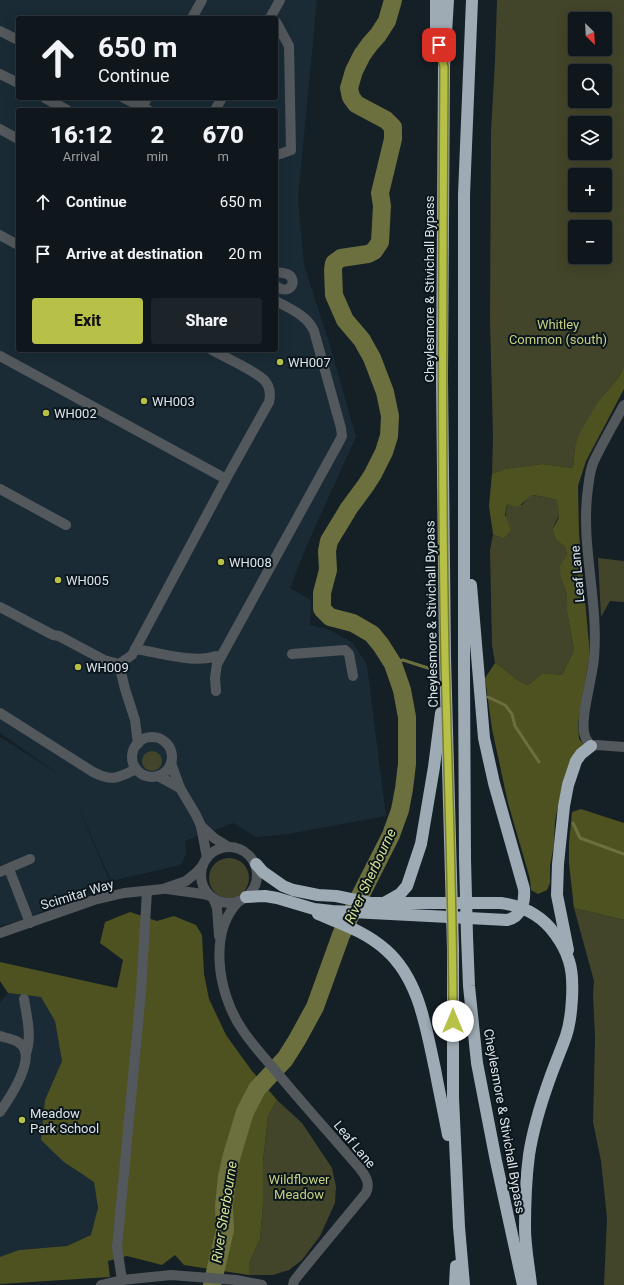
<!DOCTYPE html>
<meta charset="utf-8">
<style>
body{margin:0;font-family:Roboto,sans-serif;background:#1d2429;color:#f1f3f6;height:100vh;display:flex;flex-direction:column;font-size:15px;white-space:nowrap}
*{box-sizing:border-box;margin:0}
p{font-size:13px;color:#9b9fa3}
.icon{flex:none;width:22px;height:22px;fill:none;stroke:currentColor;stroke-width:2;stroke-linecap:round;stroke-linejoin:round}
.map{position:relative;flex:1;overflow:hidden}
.drawer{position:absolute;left:16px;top:108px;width:262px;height:244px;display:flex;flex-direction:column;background:#0f171c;border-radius:4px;box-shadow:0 4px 16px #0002,0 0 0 1px #2f363b}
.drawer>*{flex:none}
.banner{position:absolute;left:16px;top:16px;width:262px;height:84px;border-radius:4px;box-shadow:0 4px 16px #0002,0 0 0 1px #2f363b;background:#0f171c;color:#f1f3f6;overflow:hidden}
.needle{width:26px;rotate:156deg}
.tools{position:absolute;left:568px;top:12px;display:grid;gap:8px}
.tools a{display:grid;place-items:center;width:44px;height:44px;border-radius:4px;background:#0f171c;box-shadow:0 4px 16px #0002,0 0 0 1px #2f363b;font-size:20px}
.pin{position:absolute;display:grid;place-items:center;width:34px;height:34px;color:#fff;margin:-17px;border-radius:8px;box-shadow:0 2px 6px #0006}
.me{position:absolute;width:44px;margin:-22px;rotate:0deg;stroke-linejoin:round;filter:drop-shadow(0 0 3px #0008)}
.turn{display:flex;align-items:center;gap:14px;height:84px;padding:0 16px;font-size:18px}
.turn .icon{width:52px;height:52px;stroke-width:2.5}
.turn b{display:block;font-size:28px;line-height:34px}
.eta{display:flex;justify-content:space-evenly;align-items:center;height:68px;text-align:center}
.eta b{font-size:24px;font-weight:800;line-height:28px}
.cta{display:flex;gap:8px;margin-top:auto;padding:8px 16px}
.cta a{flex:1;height:46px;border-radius:4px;background:#b7c148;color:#111;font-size:16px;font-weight:800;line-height:46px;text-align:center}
.cta a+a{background:#1d2429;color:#f1f3f6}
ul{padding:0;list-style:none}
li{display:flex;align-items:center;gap:12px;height:52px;padding:0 16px}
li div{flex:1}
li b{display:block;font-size:15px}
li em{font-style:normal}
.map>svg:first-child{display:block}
.built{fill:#1a2b35;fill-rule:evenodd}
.green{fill:#424529;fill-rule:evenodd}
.forest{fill:#4e5220}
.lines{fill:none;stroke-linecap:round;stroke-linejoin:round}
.stream{stroke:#6b703e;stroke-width:3}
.river{stroke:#6b703e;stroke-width:18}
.minor{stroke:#53585c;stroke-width:10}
.highway{stroke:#9eabb4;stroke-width:12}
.route-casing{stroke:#777d2f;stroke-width:10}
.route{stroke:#b7c148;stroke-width:7}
.poi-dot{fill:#b7c148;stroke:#0b161c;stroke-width:1.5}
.labels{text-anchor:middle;stroke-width:4;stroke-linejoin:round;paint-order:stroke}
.street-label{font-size:13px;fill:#dce3e8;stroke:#0b161c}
.park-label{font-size:13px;fill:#c7cf80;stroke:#0b161c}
.poi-label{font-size:13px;fill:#dce3e8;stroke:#0b161c;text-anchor:start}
.water-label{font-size:14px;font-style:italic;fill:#d8e191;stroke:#0b161c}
</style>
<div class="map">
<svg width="624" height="1285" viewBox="0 0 624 1285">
<rect width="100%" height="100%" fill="#141f26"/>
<g class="built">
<path d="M 0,0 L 317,0 L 298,199 L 304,265 L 330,345 L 356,437 L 307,545 L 290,588 L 311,600 L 310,625 L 330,630 L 353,643 L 367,665 L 386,816 L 288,834 L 256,837 L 233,823 L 185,841 L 186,854 L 181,865 L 111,881 L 74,797 L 110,882 L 23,920 L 0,926 L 0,737 L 60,775 L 0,733 ZM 18,18 L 276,18 L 276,98 L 18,98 ZM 18,110 L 276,110 L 276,350 L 18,350 Z"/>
<polygon points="8,993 41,997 55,1021 62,1061 45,1100 64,1162 94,1182 98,1208 92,1235 67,1246 19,1250 2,1257 0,1257 0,1002 5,997"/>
</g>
<g class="green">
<path d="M 497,0 L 624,0 L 624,367 L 618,378 L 599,400 L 575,446 L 573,468 L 542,464 L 504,469 L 492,474 L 493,437 L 490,321 L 491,131 L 495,61 ZM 575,19 L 605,19 L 605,49 L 575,49 ZM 575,71 L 605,71 L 605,101 L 575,101 ZM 575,123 L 605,123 L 605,153 L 575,153 ZM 575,175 L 605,175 L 605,205 L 575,205 ZM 575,227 L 605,227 L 605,257 L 575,257 Z"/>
<path d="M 531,495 L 545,497 L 556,500 L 560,513 L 552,530 L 556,540 L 565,547 L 567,555 L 561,579 L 567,594 L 567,612 L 574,650 L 562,675 L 543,673 L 528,685 C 515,681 507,669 495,663 L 492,645 L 490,550 L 493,534 L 503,539 L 507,504 L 522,505 Z"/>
<polygon points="598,558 624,561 624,602 610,601 601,617"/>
<circle cx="152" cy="761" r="10"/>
<circle cx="229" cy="878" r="20"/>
<polygon points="574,908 624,920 624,1285 604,1285 607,1218 601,1161 593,1122 595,1038 593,994 594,981"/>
<polygon points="277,1100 302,1123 332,1168 336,1186 335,1203 320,1236 302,1260 289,1270 273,1275 249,1275 249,1264 260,1239 263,1205 263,1162 268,1116"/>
</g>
<g class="forest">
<path d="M 624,367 L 624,389 L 586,461 L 578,486 L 579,533 L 589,644 L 589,659 L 578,723 L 579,739 L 584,745 L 562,787 L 555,821 L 554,844 L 550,866 L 550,883 L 547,890 L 538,894 L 531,890 L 530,879 L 508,803 L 492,729 L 485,678 L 495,663 C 507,669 515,681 528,685 L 543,673 L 562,675 L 574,650 L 567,612 L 567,594 L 561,579 L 560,566 L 567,555 L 565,547 L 556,540 L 552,530 C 560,517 561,516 556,500 L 545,497 L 532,495 L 518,507 L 507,504 L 505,515 L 511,530 L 503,539 L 493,534 L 489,506 L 492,474 L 504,469 L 542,464 L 573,468 L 575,446 L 582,429 L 599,400 L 618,378 Z"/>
<polygon points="581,809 624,823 624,920 574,908 569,863 569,843 572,812"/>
<polygon points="130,912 157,921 174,916 196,925 202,935 204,974 209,999 226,1035 252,1071 277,1100 268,1116 263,1162 263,1205 260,1239 249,1264 249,1275 184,1265 175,1255 162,1265 127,1256 108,1261 110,1277 0,1284 0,1257 19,1250 67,1246 91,1235 98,1208 94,1182 64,1162 41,1140 45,1100 62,1061 55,1021 41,997 8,993 0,981 0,962 117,988 123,960 100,943 105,922"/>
</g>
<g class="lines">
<g class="stream">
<polyline points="393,664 403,660 431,669"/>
<polyline points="488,697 505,705 512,714 515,726 539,762"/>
<polyline points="573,823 580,838 624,854"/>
</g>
<polyline class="river" points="212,1285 225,1230 224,1206 227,1177 232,1155 245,1112 257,1089 285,1059 297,1040 315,1007 341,935 355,906 391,835 400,810 404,789 407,764 407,717 402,690 393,664 381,645 372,634 353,623 330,617 322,609 322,593 328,570 327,551 329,541 349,508 366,485 373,474 384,452 389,436 390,416 385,392 372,358 362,340 345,320 334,295 333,270 334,263 341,258 368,254 374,251 380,242 382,206 380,193 393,139 393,127 386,120 356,104 351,97 349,88 354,71 362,55 370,44 378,35 387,21 393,0"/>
<g class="minor">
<polyline points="192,18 202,0"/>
<polyline points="270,18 280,0"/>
<polyline points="276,22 289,46 291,150 280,154 276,155"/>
<polyline points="0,31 18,40"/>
<polyline points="0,74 18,83"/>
<polyline points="45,98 67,110"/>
<polyline points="124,98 148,110"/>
<polyline points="142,107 147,98"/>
<polyline points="215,110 222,98"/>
<polyline points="0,129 18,139"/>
<polyline points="0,235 18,245"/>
<path d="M 276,272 C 280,273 286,273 289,275 C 298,282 289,296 276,286"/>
<polyline points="0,356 226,479"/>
<path d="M 624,405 C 614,423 603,442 594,461 C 590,469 589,480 588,488 C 580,544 599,601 594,658 C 593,676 579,721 585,736 C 586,740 589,743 591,746 L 597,745 L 624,747"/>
<polyline points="0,489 66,525"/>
<polyline points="0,607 53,635 59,636 104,660 119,664"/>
<path d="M 135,649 C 158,652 194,664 216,656"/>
<polyline points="292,654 345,650 349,654 353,676"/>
<path d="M 119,664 L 132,655 L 226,479 L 269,402 C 271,394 270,387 265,381 C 258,372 224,357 212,350"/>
<polyline points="119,664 125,689 135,720 138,744"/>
<path d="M 216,691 L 215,678 L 217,664 L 339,442 L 342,436 L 341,428 L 314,331 C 307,315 290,309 276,301"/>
<path d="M 0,713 L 93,772 C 112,782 118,778 136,769"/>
<circle cx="152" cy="757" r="20"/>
<polyline points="171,763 180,788 196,815 201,826 207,858"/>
<polyline points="158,776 180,788"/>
<polyline points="201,826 214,838 227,846"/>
<circle cx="229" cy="875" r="28"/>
<polyline points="9,869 30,923"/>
<polyline points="0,872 30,859"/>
<polyline points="167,889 203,894 210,896"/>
<polyline points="213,898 217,908 219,936"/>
<path d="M 239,901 C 208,932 218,992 240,1026 C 249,1041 262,1055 274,1069 C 302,1103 332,1136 361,1170 C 367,1178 370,1184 366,1193 L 301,1272 L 294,1281 L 293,1285"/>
<polyline points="0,933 94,900 124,893 163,889 186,881 196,873 203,865"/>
<path d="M 24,999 C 27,1018 32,1036 26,1054"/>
<path d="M 0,1036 C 6,1038 13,1039 18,1042 C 40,1054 9,1099 0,1112"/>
<polyline points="122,1280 117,1247 141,992 147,891"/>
<polyline points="101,1285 122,1280 171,1275 236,1280 262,1285"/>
</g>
<g class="highway">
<polyline points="436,0 436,34 441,54"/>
<polyline points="448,0 444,67 442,378 445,657 453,949 453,1098 459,1227 464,1285"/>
<polyline points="472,0 464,195 464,671 465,859 467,936 469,986 477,1063 496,1161 523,1285"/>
<path d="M 256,864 L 263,872 L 283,886 L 293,890 L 318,895 L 336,896 L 370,903 L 501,903 C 523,906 542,916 555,934 C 561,942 566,951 569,961 C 575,979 572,1018 566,1036 C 561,1050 555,1064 550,1078 C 541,1103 533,1129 529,1155 C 526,1178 525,1204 525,1228 C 525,1247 529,1266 531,1285"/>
<path d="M 246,897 L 265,896 L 277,898 L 314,909 L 332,911 L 507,920 C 522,917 525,901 524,889 L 494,783 L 484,738 L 471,585"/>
<polyline points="384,903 400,894 407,886 421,844 434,767 441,713"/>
<path d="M 318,914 C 342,924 366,932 386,950 C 419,979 426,1028 435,1069 C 439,1091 444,1113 448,1135"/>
<polyline points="568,950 557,895 558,864 564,806 568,785 576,761 581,754 591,746"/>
<polyline points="455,1285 456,1266"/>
</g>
</g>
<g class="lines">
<g class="route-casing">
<path id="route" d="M 439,45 L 444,67 C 443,264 441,460 445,657 C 448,778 453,899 453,1021"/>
</g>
<use href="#route" class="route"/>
</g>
<g class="poi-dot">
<circle cx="280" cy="362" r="4"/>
<circle cx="144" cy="401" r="4"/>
<circle cx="46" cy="413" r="4"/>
<circle cx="221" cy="562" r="4"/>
<circle cx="58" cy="580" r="4"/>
<circle cx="78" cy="667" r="4"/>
<circle cx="22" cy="1120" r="4"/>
</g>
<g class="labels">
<g class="street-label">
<text transform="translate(429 289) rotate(-90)" y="5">Cheylesmore &amp; Stivichall Bypass</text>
<text transform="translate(577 574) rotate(-95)" y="5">Leaf Lane</text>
<text transform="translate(431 614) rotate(-91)" y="5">Cheylesmore &amp; Stivichall Bypass</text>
<text transform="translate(77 894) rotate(-17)" y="5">Scimitar Way</text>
<text transform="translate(505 1121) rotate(80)" y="5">Cheylesmore &amp; Stivichall Bypass</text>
<text transform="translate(355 1144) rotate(50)" y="5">Leaf Lane</text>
</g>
<g class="park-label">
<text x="558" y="329">Whitley<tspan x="558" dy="15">Common (south)</tspan></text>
<text x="299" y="1184">Wildflower<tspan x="299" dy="15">Meadow</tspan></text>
</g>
<g class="poi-label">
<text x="288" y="367">WH007</text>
<text x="152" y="406">WH003</text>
<text x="54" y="418">WH002</text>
<text x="229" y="567">WH008</text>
<text x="66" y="585">WH005</text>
<text x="86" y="672">WH009</text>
<text x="30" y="1118">Meadow<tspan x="30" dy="15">Park School</tspan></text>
</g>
<g class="water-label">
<text transform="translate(370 876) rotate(-65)" y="5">River Sherbourne</text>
<text transform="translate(224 1212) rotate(-81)" y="5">River Sherbourne</text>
</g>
</g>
</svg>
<div class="tools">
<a><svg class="needle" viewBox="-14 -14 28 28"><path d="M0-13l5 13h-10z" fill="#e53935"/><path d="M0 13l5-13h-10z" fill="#9b9fa3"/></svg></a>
<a><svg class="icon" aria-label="search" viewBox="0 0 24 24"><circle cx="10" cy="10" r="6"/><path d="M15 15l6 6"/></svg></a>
<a><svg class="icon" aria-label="layers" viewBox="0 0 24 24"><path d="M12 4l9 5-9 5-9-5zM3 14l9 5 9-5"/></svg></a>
<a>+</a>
<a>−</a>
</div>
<div class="pin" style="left:439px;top:45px;background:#d93025"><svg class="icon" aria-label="arrive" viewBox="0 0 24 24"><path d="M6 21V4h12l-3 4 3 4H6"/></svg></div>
<svg class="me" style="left:453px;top:1021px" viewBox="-20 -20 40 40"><circle r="19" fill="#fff"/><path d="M0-13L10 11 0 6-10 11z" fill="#b7c148"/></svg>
<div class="banner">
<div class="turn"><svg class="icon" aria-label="ahead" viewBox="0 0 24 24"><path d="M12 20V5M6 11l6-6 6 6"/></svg><div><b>650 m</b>Continue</div></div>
</div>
<section class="drawer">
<div class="eta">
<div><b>16:12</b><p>Arrival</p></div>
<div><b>2</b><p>min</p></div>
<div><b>670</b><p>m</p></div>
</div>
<ul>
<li><svg class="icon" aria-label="ahead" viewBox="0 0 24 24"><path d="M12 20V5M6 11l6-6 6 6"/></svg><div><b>Continue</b></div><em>650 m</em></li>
<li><svg class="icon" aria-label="arrive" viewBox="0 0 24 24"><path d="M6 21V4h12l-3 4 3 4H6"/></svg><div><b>Arrive at destination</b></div><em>20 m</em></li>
</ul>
<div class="cta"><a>Exit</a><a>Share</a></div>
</section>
</div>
